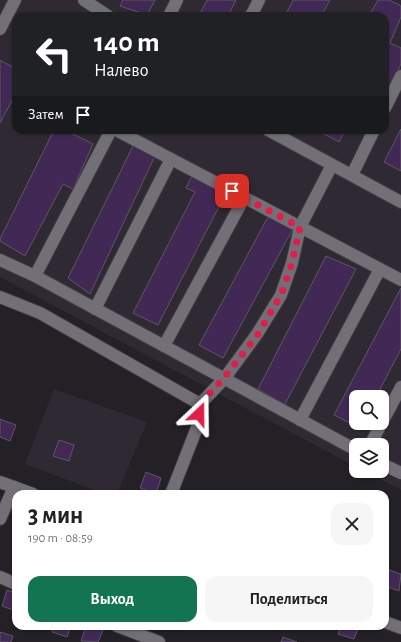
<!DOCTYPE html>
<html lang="ru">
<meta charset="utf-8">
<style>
body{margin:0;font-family:"Alegreya Sans",sans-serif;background:#f6f6f6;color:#222;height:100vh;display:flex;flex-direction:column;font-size:15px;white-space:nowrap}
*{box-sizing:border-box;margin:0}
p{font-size:13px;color:#767676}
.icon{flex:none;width:22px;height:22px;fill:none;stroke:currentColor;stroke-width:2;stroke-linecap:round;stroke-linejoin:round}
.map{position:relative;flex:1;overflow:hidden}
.panel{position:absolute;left:12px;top:490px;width:377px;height:140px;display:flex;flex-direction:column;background:#fff;border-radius:12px;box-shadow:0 1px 3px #0004}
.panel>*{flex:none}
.hud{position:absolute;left:12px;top:12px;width:377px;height:122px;border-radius:12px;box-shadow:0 1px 3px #0004;background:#202124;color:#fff;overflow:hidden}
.buttons{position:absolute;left:349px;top:390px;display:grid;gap:8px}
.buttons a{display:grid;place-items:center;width:40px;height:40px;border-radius:8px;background:#fff;box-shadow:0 1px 3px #0004;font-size:20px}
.pin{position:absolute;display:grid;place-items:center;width:34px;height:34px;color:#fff;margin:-17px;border-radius:8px;box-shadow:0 2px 6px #0006}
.me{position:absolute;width:44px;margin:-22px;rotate:23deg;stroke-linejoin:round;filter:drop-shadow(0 0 3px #0008)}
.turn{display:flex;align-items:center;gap:14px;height:84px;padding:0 16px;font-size:18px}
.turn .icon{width:52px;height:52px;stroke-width:2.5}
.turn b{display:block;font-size:28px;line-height:34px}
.then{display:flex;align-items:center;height:38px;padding:0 16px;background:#0003;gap:8px;font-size:15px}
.round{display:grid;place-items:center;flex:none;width:42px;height:42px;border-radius:12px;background:#f6f6f6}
.overview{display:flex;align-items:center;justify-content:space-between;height:68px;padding:0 16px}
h1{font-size:24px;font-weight:700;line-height:30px}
.primary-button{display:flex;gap:8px;margin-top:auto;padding:8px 16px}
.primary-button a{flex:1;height:46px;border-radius:12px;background:#137451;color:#fff;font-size:16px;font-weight:700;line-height:46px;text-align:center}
.primary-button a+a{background:#f6f6f6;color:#222}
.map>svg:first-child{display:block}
.built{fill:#2f2934;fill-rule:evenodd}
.building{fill:#422955;stroke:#5b585f}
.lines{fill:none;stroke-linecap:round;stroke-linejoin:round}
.minor-casing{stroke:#3d3b40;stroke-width:14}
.minor{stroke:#736f76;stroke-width:12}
.route{stroke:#e11d48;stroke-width:7;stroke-dasharray:0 12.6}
</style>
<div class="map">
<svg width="401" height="642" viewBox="0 0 401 642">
<rect width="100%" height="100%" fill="#232026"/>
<g class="built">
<path d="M 0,0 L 401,0 L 401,490 L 364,471 L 382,471 L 382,445 L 356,445 L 356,467 L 0,277 ZM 16,16 L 385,16 L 385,130 L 16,130 ZM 356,397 L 382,397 L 382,423 L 356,423 Z"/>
<polygon points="54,389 147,422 117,494 105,494 25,464"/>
</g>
<g class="building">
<polygon points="123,0 155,0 147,15 120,6"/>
<polygon points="207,0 236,0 228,16 199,16"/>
<polygon points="293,0 330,0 321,16 285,16"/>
<polygon points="378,0 389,0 401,6 401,17 390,43 401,48 401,64 390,85 385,82 385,16 369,16"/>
<polygon points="0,60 16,69 16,93 0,123"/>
<polygon points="401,129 401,171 384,162"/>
<polygon points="54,130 65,130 93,144 73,189 63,184 25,256 0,241 0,239"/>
<polygon points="317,130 345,130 339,142"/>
<polygon points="133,146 155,156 90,294 68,278"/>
<polygon points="193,174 226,193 158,325 133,313 195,192 186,188"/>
<polygon points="269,215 294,227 223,358 199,345"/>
<polygon points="326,256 356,269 285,404 258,389"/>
<polygon points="401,288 401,349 376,397 356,397 356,423 363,423 360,428 334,415"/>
<polygon points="0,419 16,425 10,441 0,437"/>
<polygon points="59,440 74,445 69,461 53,456"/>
<polygon points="146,472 161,478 156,494 140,488"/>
<polygon points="389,570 401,574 399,591 385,586"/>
<polygon points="7,590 16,593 16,611 2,606"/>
<polygon points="54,626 71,626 67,637 52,632"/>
<polygon points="86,626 103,630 98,642 81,641"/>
<polygon points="341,626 359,626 354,639 338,634"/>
<polygon points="0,632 13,636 11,642 0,642"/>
<polygon points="283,637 297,642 281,642"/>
</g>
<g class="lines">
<g class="minor-casing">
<g id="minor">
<polyline points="84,0 108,16"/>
<polyline points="169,16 177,0"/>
<polyline points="251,16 259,0"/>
<polyline points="0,29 15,0"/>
<polyline points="385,108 401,76"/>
<polyline points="116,130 401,280"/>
<polyline points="268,130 401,202"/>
<polyline points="352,175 374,130"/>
<polyline points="0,260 35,276 356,450"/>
<polyline points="35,276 111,130"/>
<polyline points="0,297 40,313 200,404 198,425 171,494"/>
<polyline points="95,309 171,159"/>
<polyline points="164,346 244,198"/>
<polyline points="200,404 224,379 257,334 281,295 292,263 300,227 332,165"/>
<polyline points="300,420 380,269"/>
<polyline points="370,445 401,387"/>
<polyline points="382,464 401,473"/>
<polyline points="0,482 33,494"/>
<polyline points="0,519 14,487"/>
<polyline points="0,577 16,584"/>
<polyline points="385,622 401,628"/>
<polyline points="117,626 159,642"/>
</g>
</g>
<use href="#minor" class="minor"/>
</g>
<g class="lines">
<polyline class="route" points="199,414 200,404 224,378 258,334 281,295 292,263 300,227 232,191"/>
</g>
</svg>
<div class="buttons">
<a><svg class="icon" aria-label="search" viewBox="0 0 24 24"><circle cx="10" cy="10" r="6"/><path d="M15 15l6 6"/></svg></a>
<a><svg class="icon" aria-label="layers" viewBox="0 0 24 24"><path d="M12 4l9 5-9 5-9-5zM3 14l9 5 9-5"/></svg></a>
</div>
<div class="pin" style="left:232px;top:191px;background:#d93025"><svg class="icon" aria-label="arrive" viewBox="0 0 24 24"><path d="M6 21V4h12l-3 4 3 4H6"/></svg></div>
<svg class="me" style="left:199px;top:414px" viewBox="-20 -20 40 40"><path d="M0-17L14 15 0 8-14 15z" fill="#e11d48" stroke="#fff" stroke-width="4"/></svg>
<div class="hud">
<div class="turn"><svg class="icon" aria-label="left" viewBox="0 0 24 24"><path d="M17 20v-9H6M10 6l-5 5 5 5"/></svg><div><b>140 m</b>Налево</div></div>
<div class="then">Затем<svg class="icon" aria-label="arrive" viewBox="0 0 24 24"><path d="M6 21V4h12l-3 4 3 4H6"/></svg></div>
</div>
<section class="panel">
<div class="overview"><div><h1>3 мин</h1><p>190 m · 08:59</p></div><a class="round"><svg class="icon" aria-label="close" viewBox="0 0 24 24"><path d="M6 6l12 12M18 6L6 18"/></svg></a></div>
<div class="primary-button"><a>Выход</a><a>Поделиться</a></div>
</section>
</div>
